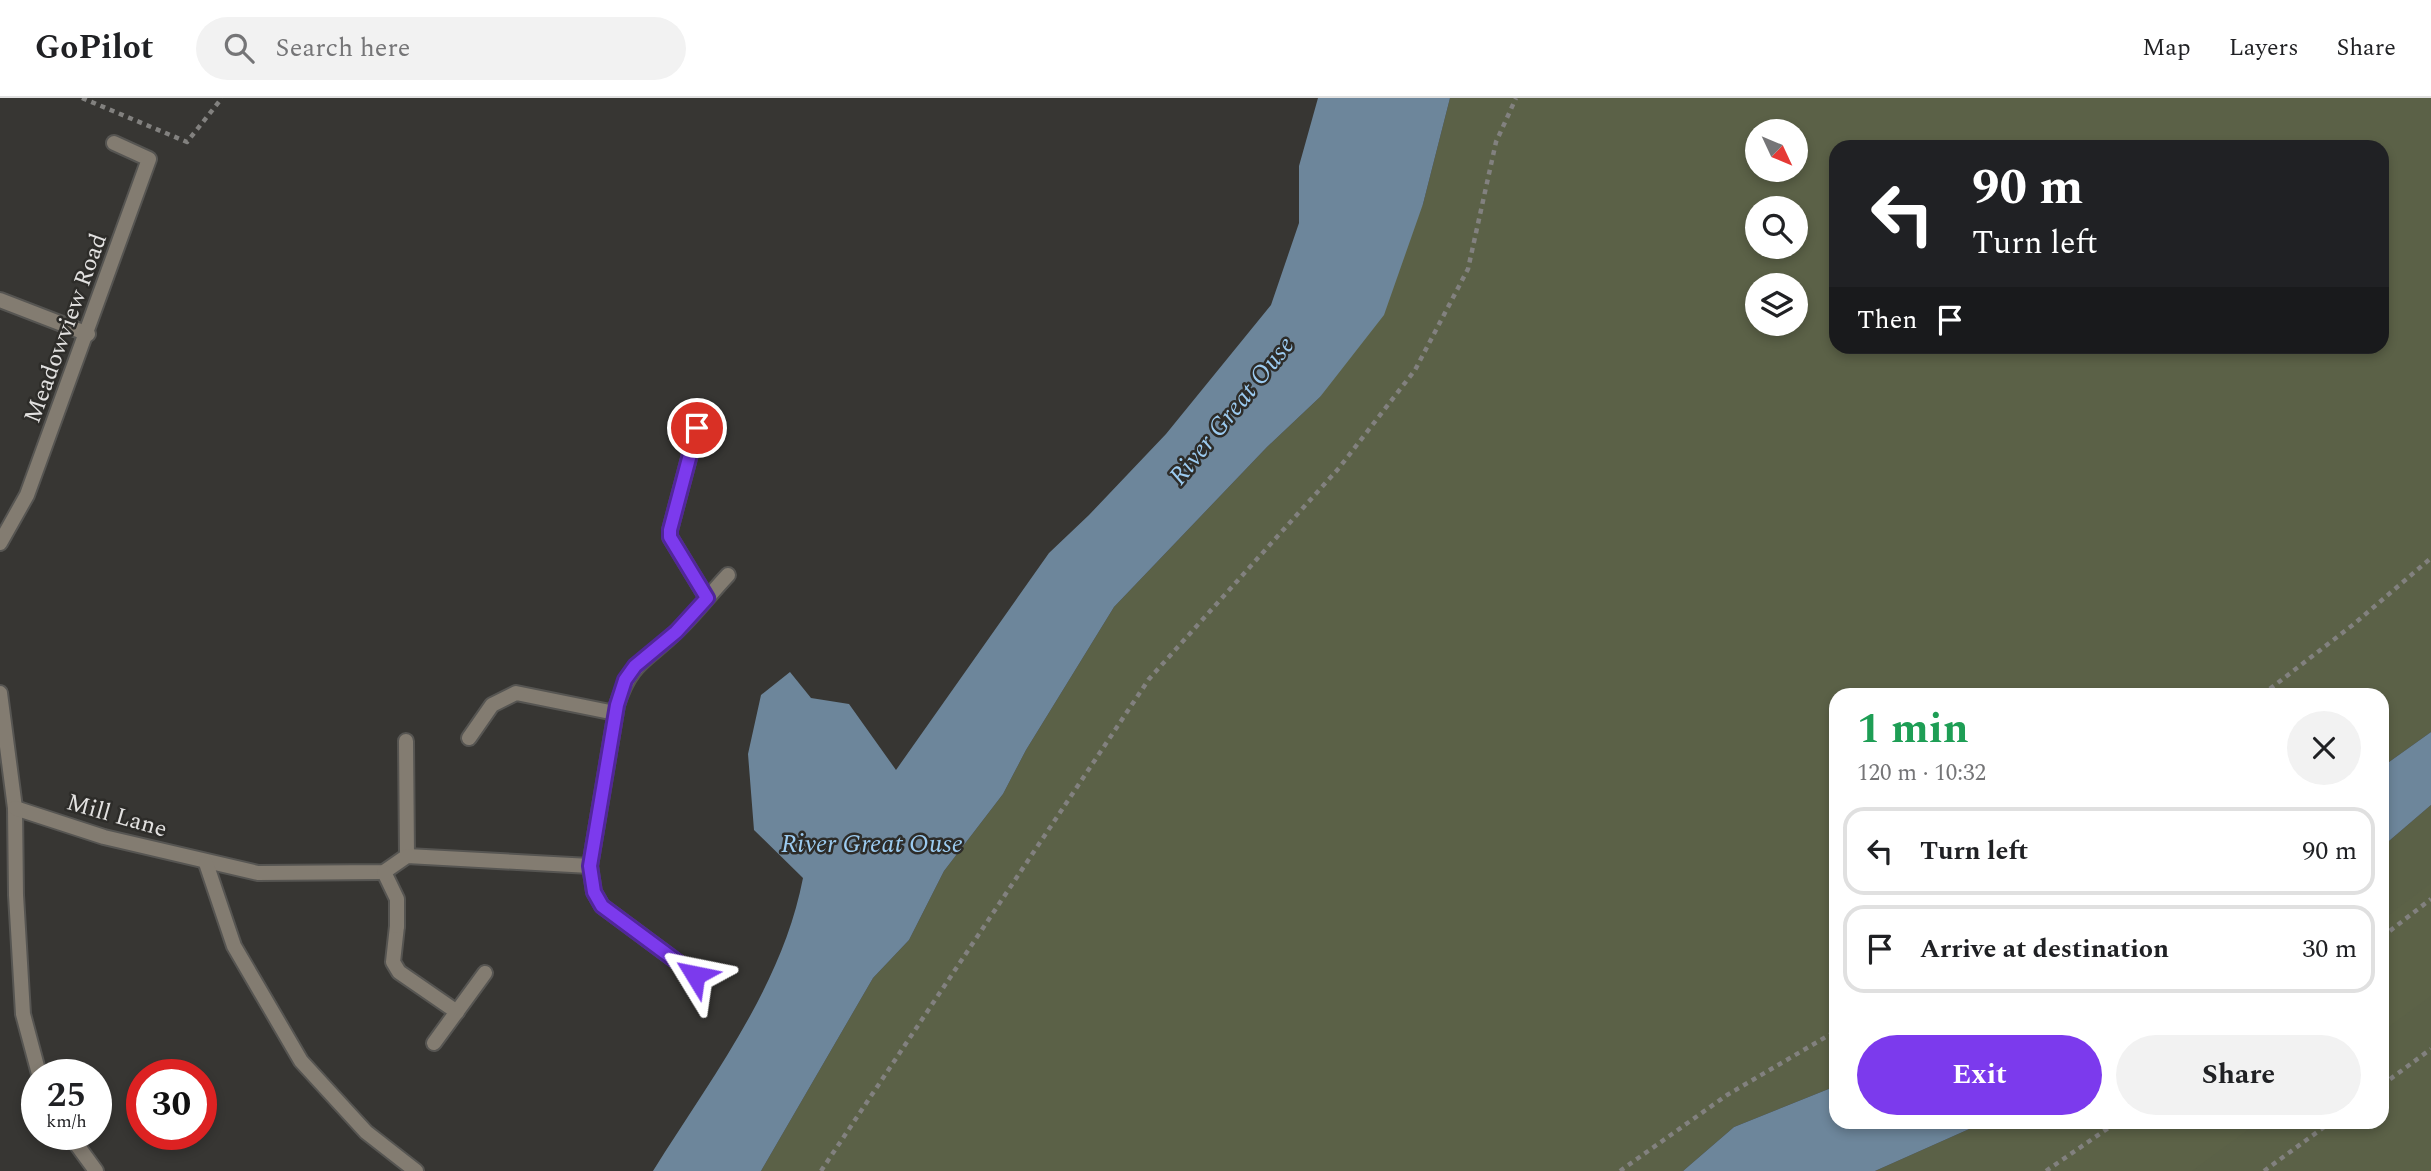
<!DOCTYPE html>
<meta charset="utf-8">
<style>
body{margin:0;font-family:Spectral,serif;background:#f2f2f2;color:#202124;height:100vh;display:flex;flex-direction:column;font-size:26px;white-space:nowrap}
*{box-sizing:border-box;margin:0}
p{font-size:23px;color:#757577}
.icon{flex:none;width:38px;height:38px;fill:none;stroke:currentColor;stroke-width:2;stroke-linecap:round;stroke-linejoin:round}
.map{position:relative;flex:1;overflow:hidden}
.panel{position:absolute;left:1829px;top:590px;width:560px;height:441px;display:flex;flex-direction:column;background:#fff;border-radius:21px;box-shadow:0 4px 10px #0003}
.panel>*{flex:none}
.hud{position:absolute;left:1829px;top:42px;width:560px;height:214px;border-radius:21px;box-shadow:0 4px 10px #0003;background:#202124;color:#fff;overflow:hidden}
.needle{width:46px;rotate:134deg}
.buttons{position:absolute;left:1745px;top:21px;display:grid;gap:14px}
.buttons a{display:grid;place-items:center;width:63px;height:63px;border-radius:50%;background:#fff;box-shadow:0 4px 10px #0003;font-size:35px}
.speed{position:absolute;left:21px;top:961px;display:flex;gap:14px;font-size:35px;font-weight:700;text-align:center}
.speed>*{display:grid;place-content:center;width:91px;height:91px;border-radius:50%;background:#fff;box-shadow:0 4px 10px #0003;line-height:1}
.speed small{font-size:18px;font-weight:400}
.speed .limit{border:10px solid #d22;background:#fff;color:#111}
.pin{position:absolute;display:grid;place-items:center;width:60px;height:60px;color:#fff;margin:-30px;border:4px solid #fff;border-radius:50%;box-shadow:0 2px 7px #0007}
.me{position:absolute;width:77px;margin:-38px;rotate:305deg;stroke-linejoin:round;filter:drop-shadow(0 0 5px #0008)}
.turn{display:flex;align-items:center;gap:24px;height:147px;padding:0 28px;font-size:32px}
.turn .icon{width:91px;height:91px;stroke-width:2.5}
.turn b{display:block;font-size:49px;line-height:60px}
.then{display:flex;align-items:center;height:66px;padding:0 28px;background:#0003;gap:14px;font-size:26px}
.round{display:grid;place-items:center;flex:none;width:74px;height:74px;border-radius:37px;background:#f2f2f2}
.head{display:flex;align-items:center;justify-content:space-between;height:119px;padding:0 28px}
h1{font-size:42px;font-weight:700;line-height:52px;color:#1e9e55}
.primary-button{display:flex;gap:14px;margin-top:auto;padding:14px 28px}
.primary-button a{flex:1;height:80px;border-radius:42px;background:#7c3aed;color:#fff;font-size:28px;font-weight:700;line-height:80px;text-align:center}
.primary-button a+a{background:#f2f2f2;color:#202124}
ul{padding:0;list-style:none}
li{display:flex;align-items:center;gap:21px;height:88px;margin:0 14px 10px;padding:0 14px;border:4px solid #e0e0e0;border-radius:21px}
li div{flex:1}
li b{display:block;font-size:26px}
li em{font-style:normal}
header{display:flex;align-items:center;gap:42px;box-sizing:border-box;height:98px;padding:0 35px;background:#fff;border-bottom:2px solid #e0e0e0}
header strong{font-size:33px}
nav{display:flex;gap:38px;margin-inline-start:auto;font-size:24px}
.search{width:490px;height:63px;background:#f2f2f2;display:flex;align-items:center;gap:18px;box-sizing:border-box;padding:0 24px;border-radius:38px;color:#757577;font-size:26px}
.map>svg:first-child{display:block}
.green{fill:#5b6147;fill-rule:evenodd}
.forest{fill:#5c6247}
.water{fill:#6d869b}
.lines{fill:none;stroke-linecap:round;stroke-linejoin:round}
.service-casing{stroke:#565552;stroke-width:18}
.minor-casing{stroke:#565552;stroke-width:18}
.path{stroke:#82817f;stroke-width:4.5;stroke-dasharray:5 5;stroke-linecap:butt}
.service{stroke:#837c71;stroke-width:14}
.minor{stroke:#837c71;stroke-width:14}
.route-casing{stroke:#51269a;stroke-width:18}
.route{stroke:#7c3aed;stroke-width:12}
.labels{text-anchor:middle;stroke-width:5;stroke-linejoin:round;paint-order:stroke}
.street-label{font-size:24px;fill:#e2e1e0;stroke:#2d2c29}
.water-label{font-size:26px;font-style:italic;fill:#9ccbf0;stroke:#2d2c29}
</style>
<header>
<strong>GoPilot</strong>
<div class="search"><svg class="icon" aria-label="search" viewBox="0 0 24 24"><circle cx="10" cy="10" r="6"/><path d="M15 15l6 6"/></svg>Search here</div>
<nav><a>Map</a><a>Layers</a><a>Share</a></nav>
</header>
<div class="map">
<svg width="2431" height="1073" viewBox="0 0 2431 1073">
<rect width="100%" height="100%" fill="#373633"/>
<g class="green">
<path d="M 1450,0 L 2431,0 L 2431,634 L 2382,669 L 2382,597 L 1836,597 L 1836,988 L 1734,1029 L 1683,1073 L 761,1073 L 873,880 L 909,842 L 944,773 L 1003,696 L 1026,652 L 1114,509 L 1267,349 L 1320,299 L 1423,106 ZM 1757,33 L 1796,33 L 1796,72 L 1757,72 ZM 1836,49 L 2382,49 L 2382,248 L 1836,248 ZM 1757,110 L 1796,110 L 1796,149 L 1757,149 ZM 1757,187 L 1796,187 L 1796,226 L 1757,226 Z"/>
<polygon points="2431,707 2431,1073 1875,1073 1985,1024 2382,1024 2382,749"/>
</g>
<g class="forest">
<polygon points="2431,785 2431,898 2382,934 2382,822"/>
<polygon points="2114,1024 2259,1024 2192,1073 2049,1073"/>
</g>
<g class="water">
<path d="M 1318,0 L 1450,0 L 1423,106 L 1384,217 L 1320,299 L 1267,349 L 1114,509 L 1026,652 L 1003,696 L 944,773 L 909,842 L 873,880 L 761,1073 L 653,1073 C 711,980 782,889 803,780 L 754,732 L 748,656 L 761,597 L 790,574 L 811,600 L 849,606 L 896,672 L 1049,455 L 1089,417 L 1166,336 L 1271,207 L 1299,125 L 1299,68 Z"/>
<polygon points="2431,634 2431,707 2382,749 2382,669"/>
<polygon points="1836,988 1836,1024 1985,1024 1875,1073 1683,1073 1734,1029"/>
</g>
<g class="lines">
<g class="service-casing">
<g id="service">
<polyline points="697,330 670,432 670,439 707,500"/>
<polyline points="469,640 492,607 516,595 615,615"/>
<polyline points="397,828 393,864 399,874 457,914"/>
<polyline points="434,945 485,875"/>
</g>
</g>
<g class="minor-casing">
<g id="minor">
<polyline points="0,202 88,236"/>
<polyline points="0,445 27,397 149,61 114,45"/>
<polyline points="0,595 15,710 16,797 23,916 39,976"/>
<polyline points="406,643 407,758"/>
<path d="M 15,710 L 104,739 L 258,775 L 384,774 L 407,758 L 590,768 L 617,607 C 631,563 647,563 677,533 C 695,516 711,495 728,477"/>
<polyline points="206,765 234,848 301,963 366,1034 416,1073"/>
<polyline points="590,768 594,794 602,808 695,877"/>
<polyline points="384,774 397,801 397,828"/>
<polyline points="69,1036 96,1073"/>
</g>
</g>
<g class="path">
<polyline points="82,0 187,44 222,0"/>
<polyline points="2262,597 2354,526 2431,460"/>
<polyline points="2382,839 2431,801"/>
<polyline points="2382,987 2431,951"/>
<polyline points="821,1073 1149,581 1339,370 1415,272 1468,171 1496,44 1516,0"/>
<polyline points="1620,1073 1727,997 1836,933"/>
<polyline points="2046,1073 2117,1024"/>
<polyline points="2264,1073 2331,1024"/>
</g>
<use href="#service" class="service"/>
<use href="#minor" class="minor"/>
</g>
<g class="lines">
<g class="route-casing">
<polyline id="route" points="695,877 602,808 594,794 590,768 617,607 625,582 635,568 676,534 707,500 670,439 670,432 697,330"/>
</g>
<use href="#route" class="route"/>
</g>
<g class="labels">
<g class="street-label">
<text transform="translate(65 230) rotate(-70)" y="8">Meadowview Road</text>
<text transform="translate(117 717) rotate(16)" y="8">Mill Lane</text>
</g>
<g class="water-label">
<text transform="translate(1231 312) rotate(-51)" y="9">River Great Ouse</text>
<text x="872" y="754">River Great Ouse</text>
</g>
</g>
</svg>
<div class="buttons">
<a><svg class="needle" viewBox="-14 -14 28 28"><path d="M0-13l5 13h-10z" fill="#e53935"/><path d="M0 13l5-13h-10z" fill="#757577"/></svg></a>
<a><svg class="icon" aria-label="search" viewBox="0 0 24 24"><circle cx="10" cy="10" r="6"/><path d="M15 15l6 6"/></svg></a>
<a><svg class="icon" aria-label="layers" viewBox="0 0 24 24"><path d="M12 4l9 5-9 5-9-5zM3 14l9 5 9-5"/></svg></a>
</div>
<div class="speed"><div>25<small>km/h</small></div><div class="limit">30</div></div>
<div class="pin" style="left:697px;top:330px;background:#d93025"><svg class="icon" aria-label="arrive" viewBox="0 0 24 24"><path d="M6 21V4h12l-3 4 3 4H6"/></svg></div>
<svg class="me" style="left:695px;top:877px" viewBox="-20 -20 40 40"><path d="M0-17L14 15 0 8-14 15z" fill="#7c3aed" stroke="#fff" stroke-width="4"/></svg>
<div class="hud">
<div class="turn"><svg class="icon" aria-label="left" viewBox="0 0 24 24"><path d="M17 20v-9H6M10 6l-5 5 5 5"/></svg><div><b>90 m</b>Turn left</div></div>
<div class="then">Then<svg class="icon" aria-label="arrive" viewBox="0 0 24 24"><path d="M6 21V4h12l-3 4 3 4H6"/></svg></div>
</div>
<section class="panel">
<div class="head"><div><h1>1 min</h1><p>120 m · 10:32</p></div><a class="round"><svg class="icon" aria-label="close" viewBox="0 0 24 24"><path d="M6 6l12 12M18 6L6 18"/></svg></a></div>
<ul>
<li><svg class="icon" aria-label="left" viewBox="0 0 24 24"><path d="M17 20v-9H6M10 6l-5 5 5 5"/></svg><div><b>Turn left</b></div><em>90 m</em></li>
<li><svg class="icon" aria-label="arrive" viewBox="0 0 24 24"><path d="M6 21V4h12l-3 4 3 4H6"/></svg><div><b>Arrive at destination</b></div><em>30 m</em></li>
</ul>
<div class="primary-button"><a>Exit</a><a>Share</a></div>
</section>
</div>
